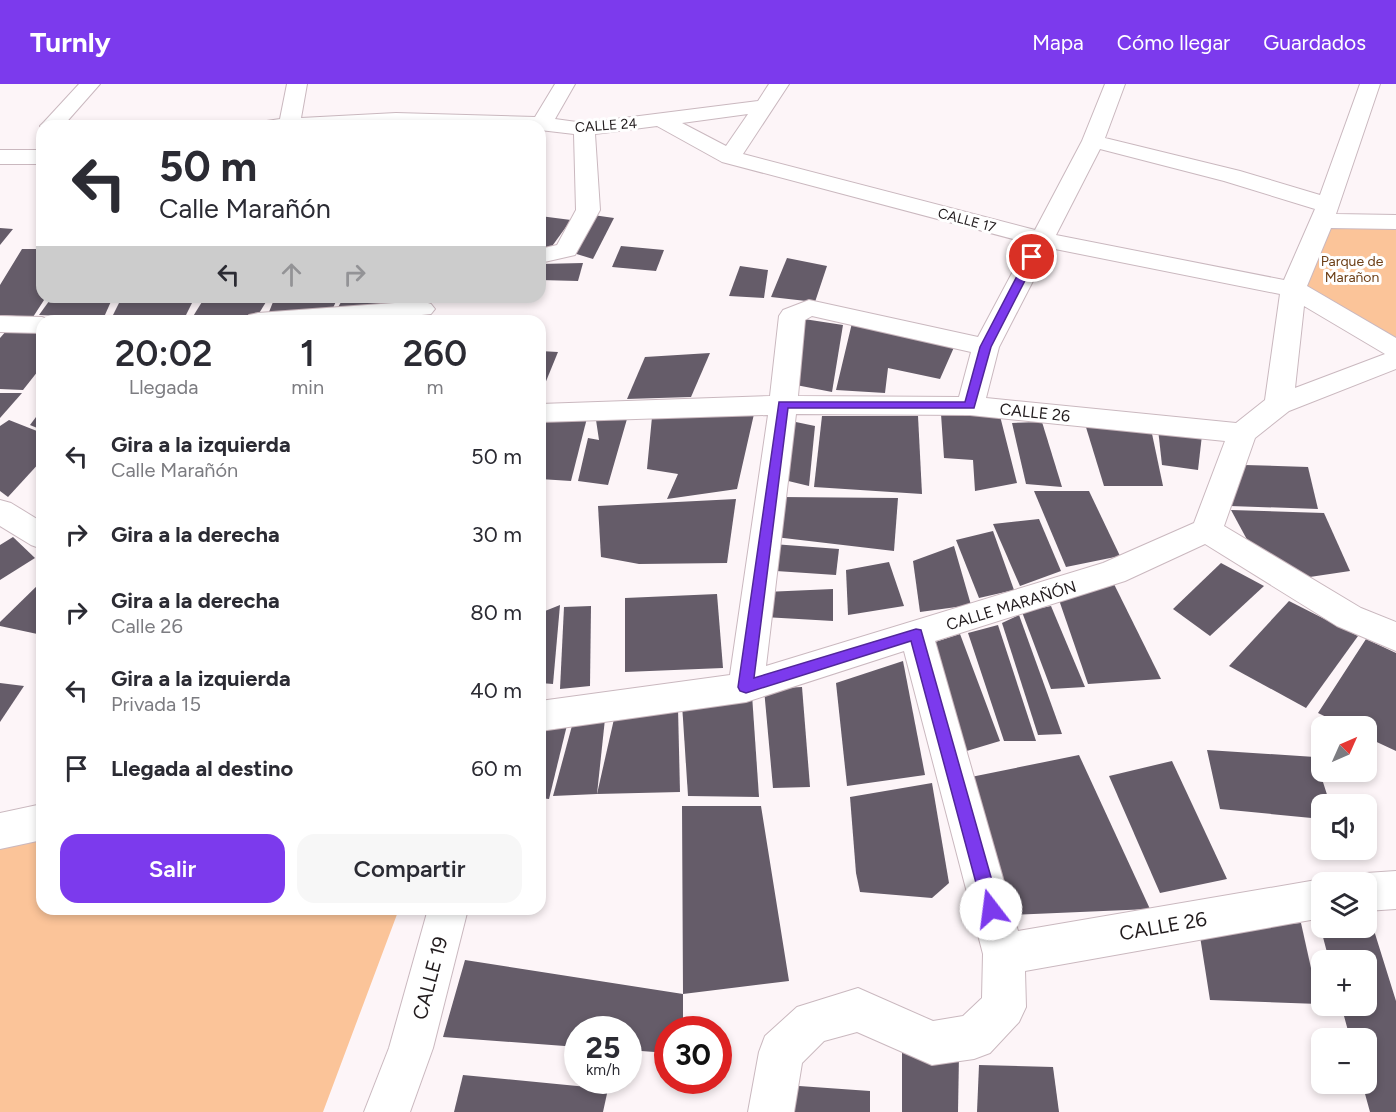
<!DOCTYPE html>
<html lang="es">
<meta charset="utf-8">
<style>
body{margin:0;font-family:Figtree,sans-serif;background:#f7f7f7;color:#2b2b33;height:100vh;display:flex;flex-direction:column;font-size:22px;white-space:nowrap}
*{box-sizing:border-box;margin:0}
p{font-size:20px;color:#7c7c81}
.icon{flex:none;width:33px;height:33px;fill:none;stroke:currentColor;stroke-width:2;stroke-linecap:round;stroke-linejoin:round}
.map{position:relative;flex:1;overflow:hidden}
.details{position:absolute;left:36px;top:231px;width:510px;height:600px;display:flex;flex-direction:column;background:#fff;border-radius:18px;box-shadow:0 3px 9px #0003}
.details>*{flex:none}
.top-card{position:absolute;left:36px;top:36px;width:510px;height:183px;border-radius:18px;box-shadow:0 3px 9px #0003;background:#fff;color:#2b2b33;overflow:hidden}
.needle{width:39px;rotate:45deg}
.tools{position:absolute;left:1311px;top:632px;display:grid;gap:12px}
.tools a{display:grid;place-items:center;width:66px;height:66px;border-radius:12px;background:#fff;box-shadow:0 3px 9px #0003;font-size:30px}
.speed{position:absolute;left:564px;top:932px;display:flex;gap:12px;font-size:30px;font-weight:700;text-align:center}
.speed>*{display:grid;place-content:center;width:78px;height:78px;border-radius:50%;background:#fff;box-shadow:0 3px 9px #0003;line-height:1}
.speed small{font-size:15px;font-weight:400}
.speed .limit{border:9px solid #d22;background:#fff;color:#111}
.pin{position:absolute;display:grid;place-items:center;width:51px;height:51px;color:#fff;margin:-26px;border:3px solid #fff;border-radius:50%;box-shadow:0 2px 6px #0007}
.me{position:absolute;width:66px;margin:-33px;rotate:345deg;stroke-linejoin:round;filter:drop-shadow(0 0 4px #0008)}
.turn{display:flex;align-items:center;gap:21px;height:126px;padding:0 24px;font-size:27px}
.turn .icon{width:78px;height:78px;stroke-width:2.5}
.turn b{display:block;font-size:42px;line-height:51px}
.lanes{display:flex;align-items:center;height:57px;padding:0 24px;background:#0003;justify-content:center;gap:30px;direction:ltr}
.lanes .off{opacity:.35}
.eta{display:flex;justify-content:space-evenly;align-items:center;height:102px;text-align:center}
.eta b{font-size:36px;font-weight:600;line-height:42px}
.primary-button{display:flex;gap:12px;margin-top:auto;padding:12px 24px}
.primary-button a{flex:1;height:69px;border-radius:18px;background:#7c3aed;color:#fff;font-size:24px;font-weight:600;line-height:69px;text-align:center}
.primary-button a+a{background:#f7f7f7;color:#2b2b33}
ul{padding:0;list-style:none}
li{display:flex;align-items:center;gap:18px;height:78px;padding:0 24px}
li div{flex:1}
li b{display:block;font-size:22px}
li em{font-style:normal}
header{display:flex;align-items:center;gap:36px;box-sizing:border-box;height:84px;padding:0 30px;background:#7c3aed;color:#fff}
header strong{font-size:28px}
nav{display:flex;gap:33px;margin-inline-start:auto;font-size:21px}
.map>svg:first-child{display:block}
.green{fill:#fbc499}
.building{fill:#655c69}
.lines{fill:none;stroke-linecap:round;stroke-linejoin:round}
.minor-casing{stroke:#cab8bf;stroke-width:2}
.minor{fill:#fff;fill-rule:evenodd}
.route{fill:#7c3aed;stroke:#51269a;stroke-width:1.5}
.labels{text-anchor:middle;stroke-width:6;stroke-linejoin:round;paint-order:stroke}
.far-street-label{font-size:14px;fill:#211b1d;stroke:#fff}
.far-park-label{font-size:14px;fill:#6d4018;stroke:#fff}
.street-label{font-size:16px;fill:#211b1d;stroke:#fff}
.near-street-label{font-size:20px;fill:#211b1d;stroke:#fff}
</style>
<header>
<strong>Turnly</strong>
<nav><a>Mapa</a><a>Cómo llegar</a><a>Guardados</a></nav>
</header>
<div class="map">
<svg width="1396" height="1028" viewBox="0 0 1396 1028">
<rect width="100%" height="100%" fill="#fdf5f8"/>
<g class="green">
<polygon points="1322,137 1396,138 1396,265 1293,205"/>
<polygon points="42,748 42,825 399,825 323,1028 0,1028 0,758"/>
</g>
<g class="building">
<polygon points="593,131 614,134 593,175 570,168"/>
<polygon points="540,132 571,136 550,165 540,165"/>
<polygon points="0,144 13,145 0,161"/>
<polygon points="621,162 664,166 656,187 612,183"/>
<polygon points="22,165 42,165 42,213 46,213 33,233 0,231 0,201"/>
<polygon points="787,174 827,182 815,218 771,213"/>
<polygon points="583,179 578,197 540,196 540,180"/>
<polygon points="740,182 768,186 764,214 729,212"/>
<polygon points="52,213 113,213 104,233 39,231"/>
<polygon points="122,213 195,213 184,235 113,231"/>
<polygon points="205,213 269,213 258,231 192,234"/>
<polygon points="275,213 338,213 333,224 269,228"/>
<polygon points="344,213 425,213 419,222 337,225"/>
<polygon points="804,235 843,241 832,308 796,301"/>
<polygon points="852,239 955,261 940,295 888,284 885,309 836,306"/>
<polygon points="42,245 42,282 23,306 0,305 0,254 7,246"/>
<polygon points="540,267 558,268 540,312"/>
<polygon points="710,269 691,313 627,315 645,273"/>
<polygon points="0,309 22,309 0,334"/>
<polygon points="42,325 42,346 30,341"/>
<polygon points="754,330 737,405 667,415 678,390 647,385 652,333"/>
<polygon points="941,330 1000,332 1017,399 975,407 973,376 944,374"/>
<polygon points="822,332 918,332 922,410 814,403"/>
<polygon points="587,334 571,397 540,395 540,336"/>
<polygon points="627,335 608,401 578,397 588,354 599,356 596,336"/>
<polygon points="9,336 42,349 42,376 8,413 0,407 0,342"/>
<polygon points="791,337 815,342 809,402 780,395"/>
<polygon points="1042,338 1062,403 1026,400 1012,339"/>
<polygon points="1085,340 1151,345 1163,402 1104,402"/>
<polygon points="1158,345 1202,351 1198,386 1162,381"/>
<polygon points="1245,381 1308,383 1318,425 1230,422"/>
<polygon points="1034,407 1089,407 1120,472 1066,483"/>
<polygon points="781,413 898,414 894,467 775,453"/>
<polygon points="736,415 727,479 639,480 601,473 598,422"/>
<polygon points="1231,426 1324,429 1350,487 1303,494 1251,463"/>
<polygon points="1039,435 1061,487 1020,502 993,440"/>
<polygon points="993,447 1014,506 979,514 956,456"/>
<polygon points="13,453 35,474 0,496 0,461"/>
<polygon points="773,460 839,465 836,491 776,487"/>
<polygon points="954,462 971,521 920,528 913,477"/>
<polygon points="889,478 904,522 848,531 846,486"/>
<polygon points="1221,479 1264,502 1210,552 1173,525"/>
<polygon points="1112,496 1161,595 1088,600 1059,516"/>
<polygon points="42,497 42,551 0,542 0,538"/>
<polygon points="833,505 833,537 764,533 765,508"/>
<polygon points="717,510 723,584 625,588 625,514"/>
<polygon points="1289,517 1358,552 1306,624 1229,582"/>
<polygon points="560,521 553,600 540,599 540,529"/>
<polygon points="591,522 590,602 560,605 564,523"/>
<polygon points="1051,522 1085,603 1051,605 1022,528"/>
<polygon points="1019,531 1062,650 1038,651 1002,539"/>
<polygon points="998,541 1036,657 1004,657 968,549"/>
<polygon points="960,550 1000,657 960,669 932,559"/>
<polygon points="1366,555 1396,569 1396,667 1366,653 1366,642 1345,642 1318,629"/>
<polygon points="903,577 925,691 847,702 836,599"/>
<polygon points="0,599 24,602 0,638"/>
<polygon points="802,603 810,703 773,704 764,605"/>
<polygon points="752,611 759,713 688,712 682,620"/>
<polygon points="678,624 680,708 597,710 614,635"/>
<polygon points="605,635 597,710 553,712 573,638"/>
<polygon points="568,637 549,715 540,714 540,645"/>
<polygon points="1207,666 1315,673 1330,720 1322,720 1322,735 1220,725"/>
<polygon points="1079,671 1150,825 1009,831 971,693"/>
<polygon points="1172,677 1227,795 1160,809 1109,692"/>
<polygon points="932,699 949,799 932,814 860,808 856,789 850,713"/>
<polygon points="682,722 761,722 789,897 683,910 683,945 668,945 668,969 628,966 628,945 578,945 578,963 443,953 465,876 683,910"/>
<polygon points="1367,824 1396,917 1396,1028 1370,1028 1362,999 1366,999 1366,954 1350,954 1341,921 1366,921 1366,876 1329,876 1319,838 1322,837 1322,843 1366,843"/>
<polygon points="1301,839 1319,920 1210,916 1199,846"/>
<polygon points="902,964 959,971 958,1028 902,1028"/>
<polygon points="979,981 1053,983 1059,1028 977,1028"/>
<polygon points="463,991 608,1005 603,1028 454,1028"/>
<polygon points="785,1001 870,1007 870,1028 780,1028"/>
</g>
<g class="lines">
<g class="minor-casing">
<g id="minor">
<polygon points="79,0 100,0 63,42 42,42 42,44 40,42 44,38"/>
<path d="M 287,0 L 307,0 L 301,34 L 396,29 L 535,33 L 555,0 L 575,0 L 555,35 L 584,39 L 758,17 L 769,0 L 789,0 L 743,70 L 1035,146 L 1082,57 L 1105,0 L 1125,0 L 1105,54 L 1240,87 L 1320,111 L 1360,0 L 1380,0 L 1336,130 L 1396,131 L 1396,145 L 1331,144 L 1307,202 L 1396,254 L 1396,285 L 1289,327 L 1255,354 L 1224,442 L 1361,524 L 1396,538 L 1396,567 L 1337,542 L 1205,460 L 1125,497 L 935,557 L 1018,847 L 1322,795 L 1331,798 L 1322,798 L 1322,834 L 1025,887 L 1026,923 L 1019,938 L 990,969 L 974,975 L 932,981 L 857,948 L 824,957 L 802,979 L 794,1028 L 748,1028 L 759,968 L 765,952 L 797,923 L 858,904 L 933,937 L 963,932 L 982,914 L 983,870 L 904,567 L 746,618 L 540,647 L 540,617 L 730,591 L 768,331 L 540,338 L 540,320 L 770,312 L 779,232 L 783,226 L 809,216 L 978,253 L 1028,159 L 722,78 L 657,42 L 595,50 L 600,126 L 575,171 L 540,179 L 540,165 L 557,161 L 576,126 L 574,50 L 540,46 L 540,42 L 256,42 L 260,38 L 280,35 ZM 748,30 L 726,62 L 682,39 ZM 1100,65 L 1224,97 L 1315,125 L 1284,196 L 1056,151 ZM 1050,164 L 1280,210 L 1265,316 L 1236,339 L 986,314 L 999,263 ZM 1304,222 L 1385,270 L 1295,304 ZM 812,232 L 971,268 L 959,313 L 798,312 L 805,236 ZM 796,330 L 970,331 L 1225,357 L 1194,439 L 1103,479 L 766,582 Z"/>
<rect x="0" y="66" width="42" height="14"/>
<polygon points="422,217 431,220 435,225 431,230 365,237 245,237 249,231 258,229"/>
<polygon points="0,232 42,233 52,237 42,237 42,249 0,248"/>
<polygon points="0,416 11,419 42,438 42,465 31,461 0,442"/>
<polygon points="42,720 42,756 0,765 0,729"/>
<polygon points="1396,787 1396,825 1366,827 1366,798 1350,798 1352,794 1366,789"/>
<polygon points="428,825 468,825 433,964 410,1028 364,1028 389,964"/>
</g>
</g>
<use href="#minor" class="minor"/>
</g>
<polygon class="route" points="1032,170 1037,173 991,263 974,324 788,324 754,594 916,545 921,546 1000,825 997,830 991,833 985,830 983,825 911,557 746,609 740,607 738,603 779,318 965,318 980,263 1027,173"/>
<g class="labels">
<g class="far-street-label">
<text transform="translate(606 41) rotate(-4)" y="5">CALLE 24</text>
<text transform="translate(967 136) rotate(15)" y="5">CALLE 17</text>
</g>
<g class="far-park-label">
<text x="1352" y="182">Parque de<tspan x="1352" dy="16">Marañon</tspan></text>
</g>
<g class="street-label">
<text transform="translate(1035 328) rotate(6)" y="6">CALLE 26</text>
<text transform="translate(1011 521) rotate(-17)" y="6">CALLE MARAÑÓN</text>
</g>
<g class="near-street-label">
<text transform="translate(1163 842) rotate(-10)" y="7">CALLE 26</text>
<text transform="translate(430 894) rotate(-75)" y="7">CALLE 19</text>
</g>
</g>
</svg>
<div class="tools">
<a><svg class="needle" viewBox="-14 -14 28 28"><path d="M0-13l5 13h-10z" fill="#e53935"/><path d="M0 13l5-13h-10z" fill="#7c7c81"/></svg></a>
<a><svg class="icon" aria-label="sound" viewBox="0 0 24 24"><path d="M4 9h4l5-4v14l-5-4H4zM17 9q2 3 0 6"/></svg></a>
<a><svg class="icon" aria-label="layers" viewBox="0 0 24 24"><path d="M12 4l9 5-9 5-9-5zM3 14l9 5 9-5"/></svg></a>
<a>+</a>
<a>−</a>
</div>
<div class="speed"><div>25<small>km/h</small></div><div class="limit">30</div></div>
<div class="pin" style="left:1032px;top:173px;background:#d93025"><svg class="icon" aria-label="arrive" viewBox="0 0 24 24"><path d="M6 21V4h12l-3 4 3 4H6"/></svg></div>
<svg class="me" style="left:991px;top:825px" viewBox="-20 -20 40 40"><circle r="19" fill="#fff"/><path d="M0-13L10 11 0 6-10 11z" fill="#7c3aed"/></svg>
<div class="top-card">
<div class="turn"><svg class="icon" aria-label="left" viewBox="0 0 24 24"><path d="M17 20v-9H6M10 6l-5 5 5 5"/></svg><div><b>50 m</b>Calle Marañón</div></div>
<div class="lanes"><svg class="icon" aria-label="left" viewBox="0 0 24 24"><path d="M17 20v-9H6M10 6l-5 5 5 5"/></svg><svg class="icon off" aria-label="ahead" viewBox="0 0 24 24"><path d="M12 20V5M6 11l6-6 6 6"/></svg><svg class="icon off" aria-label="right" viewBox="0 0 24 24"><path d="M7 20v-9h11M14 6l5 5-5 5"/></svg></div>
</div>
<section class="details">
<div class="eta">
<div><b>20:02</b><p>Llegada</p></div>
<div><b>1</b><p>min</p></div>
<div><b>260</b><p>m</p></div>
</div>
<ul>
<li><svg class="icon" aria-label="left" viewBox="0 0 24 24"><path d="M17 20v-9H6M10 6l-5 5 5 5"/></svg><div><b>Gira a la izquierda</b><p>Calle Marañón</p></div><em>50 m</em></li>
<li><svg class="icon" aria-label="right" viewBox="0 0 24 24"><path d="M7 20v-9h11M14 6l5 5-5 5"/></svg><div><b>Gira a la derecha</b></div><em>30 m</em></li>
<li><svg class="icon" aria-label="right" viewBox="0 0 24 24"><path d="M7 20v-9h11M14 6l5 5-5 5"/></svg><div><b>Gira a la derecha</b><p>Calle 26</p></div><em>80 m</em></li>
<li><svg class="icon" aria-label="left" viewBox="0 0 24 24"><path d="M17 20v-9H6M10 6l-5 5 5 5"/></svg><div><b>Gira a la izquierda</b><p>Privada 15</p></div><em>40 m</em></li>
<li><svg class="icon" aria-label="arrive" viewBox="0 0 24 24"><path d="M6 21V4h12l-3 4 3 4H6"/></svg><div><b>Llegada al destino</b></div><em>60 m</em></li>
</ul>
<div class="primary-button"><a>Salir</a><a>Compartir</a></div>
</section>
</div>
